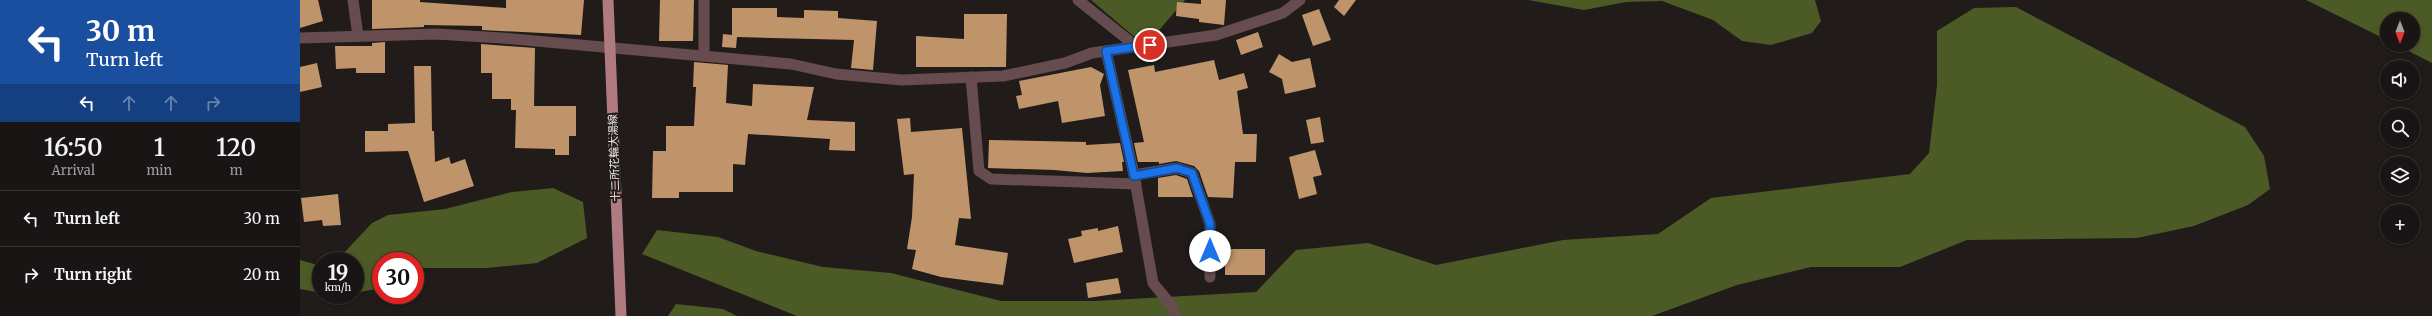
<!DOCTYPE html>
<html lang="en">
<head>
<meta charset="utf-8">
<style>
  body { margin:0; font-family:Merriweather,"Noto Sans JP",serif; background:#262222; color:#f1f3f6; height:100vh; display:flex; flex-direction:column; font-size:15px; white-space:nowrap }
  * { box-sizing:border-box; margin:0 }
  p { font-size:13px; color:#9f9fa0 }
  .icon { flex:none; width:22px; height:22px; fill:none; stroke:currentColor; stroke-width:2; stroke-linecap:round; stroke-linejoin:round }
  .map { position:relative; flex:1; overflow:hidden }
  .sheet { display:flex; flex-direction:column; background:#191514; width:300px }
  .sheet>* { flex:none }
  .hud { background:#1a4fa0; color:#fff; overflow:hidden }
  .needle { width:26px; rotate:180deg }
  .fabs { position:absolute; left:2080px; top:12px; display:grid; gap:8px }
  .fabs a { display:grid; place-items:center; width:40px; height:40px; border-radius:50%; background:#191514; box-shadow:0 2px 6px #0003,0 0 0 1px #373434; font-size:20px }
  .speed { position:absolute; left:12px; top:252px; display:flex; gap:8px; font-size:20px; font-weight:700; text-align:center }
  .speed>* { display:grid; place-content:center; width:52px; height:52px; border-radius:50%; background:#191514; box-shadow:0 2px 6px #0003,0 0 0 1px #373434; line-height:1 }
  .speed small { font-size:10px; font-weight:400 }
  .speed .limit { border:6px solid #d22; background:#fff; color:#111 }
  .pin { position:absolute; display:grid; place-items:center; width:34px; height:34px; color:#fff; margin:-17px; border:2px solid #fff; border-radius:50%; box-shadow:0 1px 4px #0007 }
  .me { position:absolute; width:44px; margin:-22px; rotate:0deg; stroke-linejoin:round; filter:drop-shadow(0 0 3px #0008) }
  .turn { display:flex; align-items:center; gap:14px; height:84px; padding:0 20px; font-size:18px }
  .turn .icon { width:52px; height:52px; stroke-width:2.5 }
  .turn b { display:block; font-size:28px; line-height:34px }
  .lanes { display:flex; align-items:center; height:38px; padding:0 20px; background:#0003; justify-content:center; gap:20px; direction:ltr }
  .lanes .off { opacity:.35 }
  .eta { display:flex; justify-content:space-evenly; align-items:center; height:68px; text-align:center }
  .eta b { font-size:24px; font-weight:600; line-height:28px }
  ul { padding:0; list-style:none }
  li { display:flex; align-items:center; gap:12px; height:56px; padding:0 20px; border-top:1px solid #373434 }
  li div { flex:1 }
  li b { display:block; font-size:15px }
  li em { font-style:normal }
  main { display:flex; flex:1; min-height:0 }
  .map>svg:first-child { display:block }
  .forest { fill:#4c5a25 }
  .building { fill:#c0946a }
  .lines { fill:none; stroke-linecap:round; stroke-linejoin:round }
  .minor { stroke:#664c4e; stroke-width:11 }
  .primary { stroke:#b07b80; stroke-width:11 }
  .route-casing { stroke:#114b97; stroke-width:10 }
  .route { stroke:#1a73e8; stroke-width:7 }
  .labels { text-anchor:middle; dominant-baseline:central; stroke-width:4; stroke-linejoin:round; paint-order:stroke }
  .street-label { font-size:11px; fill:#eae6e4; stroke:#211c1a }
</style>
</head>
<body>
<main>
<section class="sheet">
<div class="hud">
<div class="turn"><svg class="icon" aria-label="left" viewBox="0 0 24 24"><path d="M17 20v-9H6M10 6l-5 5 5 5"/></svg><div><b>30 m</b>Turn left</div></div>
<div class="lanes"><svg class="icon" aria-label="left" viewBox="0 0 24 24"><path d="M17 20v-9H6M10 6l-5 5 5 5"/></svg><svg class="icon off" aria-label="ahead" viewBox="0 0 24 24"><path d="M12 20V5M6 11l6-6 6 6"/></svg><svg class="icon off" aria-label="ahead" viewBox="0 0 24 24"><path d="M12 20V5M6 11l6-6 6 6"/></svg><svg class="icon off" aria-label="right" viewBox="0 0 24 24"><path d="M7 20v-9h11M14 6l5 5-5 5"/></svg></div>
</div>
<div class="eta">
<div><b>16:50</b><p>Arrival</p></div>
<div><b>1</b><p>min</p></div>
<div><b>120</b><p>m</p></div>
</div>
<ul>
<li><svg class="icon" aria-label="left" viewBox="0 0 24 24"><path d="M17 20v-9H6M10 6l-5 5 5 5"/></svg><div><b>Turn left</b></div><em>30 m</em></li>
<li><svg class="icon" aria-label="right" viewBox="0 0 24 24"><path d="M7 20v-9h11M14 6l5 5-5 5"/></svg><div><b>Turn right</b></div><em>20 m</em></li>
</ul>
</section>
<div class="map">
<svg width="2132" height="316" viewBox="0 0 2132 316">
  <rect width="100%" height="100%" fill="#211c1a"/>
  <g class="forest">
    <path d="M 791,0 L 885,0 L 855,35 L 837,39 Z"/>
    <path d="M 1228,0 L 1515,0 L 1521,21 L 1512,33 L 1471,45 L 1442,41 L 1413,20 L 1362,1 L 1326,2 L 1284,10 Z"/>
    <path d="M 2006,0 L 2132,0 L 2132,63 L 2097,45 L 2113,45 L 2113,19 L 2087,19 L 2087,40 Z"/>
    <path d="M 1716,7 L 1945,127 L 1964,156 L 1970,189 L 1948,205 L 1894,226 L 1837,238 L 1667,240 L 1600,267 L 1511,267 L 1437,285 L 1352,316 L 497,316 L 342,254 L 357,230 L 418,237 L 456,251 L 523,267 L 591,273 L 701,301 L 795,301 L 956,292 L 996,250 L 1068,243 L 1136,265 L 1263,240 L 1358,234 L 1411,198 L 1610,174 L 1629,153 L 1637,85 L 1637,31 L 1674,8 Z"/>
    <path d="M 253,188 L 283,202 L 287,238 L 237,263 L 187,268 L 122,268 L 115,278 L 115,261 L 81,261 L 81,288 L 55,293 L 55,261 L 32,261 L 41,256 L 72,223 L 88,215 L 145,209 L 212,192 Z"/>
    <path d="M 0,260 L 21,266 L 21,293 L 0,289 Z"/>
    <path d="M 376,304 L 423,309 L 437,316 L 368,316 Z"/>
  </g>
  <g class="building">
    <path d="M 0,0 L 18,0 L 23,21 L 0,28 Z"/>
    <path d="M 72,0 L 120,0 L 120,2 L 206,8 L 206,0 L 284,0 L 281,35 L 182,30 L 182,26 L 124,25 L 124,27 L 72,29 Z"/>
    <path d="M 360,0 L 394,0 L 393,41 L 359,41 Z"/>
    <path d="M 901,0 L 926,0 L 924,25 L 899,22 L 899,19 L 876,16 L 877,2 L 901,4 Z"/>
    <path d="M 1039,0 L 1056,0 L 1044,16 L 1034,7 Z"/>
    <path d="M 432,8 L 477,8 L 477,17 L 504,18 L 504,10 L 538,11 L 538,18 L 577,21 L 573,70 L 551,68 L 554,40 L 437,37 L 436,48 L 422,47 L 423,34 L 432,35 Z"/>
    <path d="M 1019,9 L 1031,40 L 1013,46 L 1002,15 Z"/>
    <path d="M 664,14 L 707,14 L 706,67 L 616,67 L 616,36 L 664,39 Z"/>
    <path d="M 958,32 L 963,47 L 941,55 L 936,40 Z"/>
    <path d="M 85,42 L 85,73 L 56,73 L 56,68 L 36,69 L 35,46 L 72,46 L 72,43 Z"/>
    <path d="M 181,44 L 235,48 L 234,106 L 276,106 L 276,136 L 269,136 L 269,155 L 255,155 L 255,149 L 215,148 L 216,110 L 211,110 L 211,99 L 192,99 L 192,73 L 181,73 Z"/>
    <path d="M 979,54 L 992,62 L 1010,58 L 1016,87 L 985,94 L 982,79 L 969,72 Z"/>
    <path d="M 914,60 L 919,80 L 944,73 L 948,88 L 937,91 L 943,134 L 957,134 L 956,162 L 935,162 L 933,198 L 908,197 L 899,171 L 894,166 L 876,161 L 859,164 L 859,162 L 838,162 L 834,143 L 844,142 L 828,70 L 854,65 L 855,72 Z"/>
    <path d="M 394,62 L 428,65 L 426,103 L 452,106 L 453,84 L 514,87 L 507,120 L 555,122 L 555,151 L 529,150 L 530,139 L 448,134 L 445,165 L 433,164 L 433,192 L 379,192 L 379,198 L 352,198 L 353,151 L 366,151 L 366,126 L 394,126 L 396,87 L 393,87 Z"/>
    <path d="M 17,63 L 22,87 L 0,92 L 0,67 Z"/>
    <path d="M 114,66 L 131,66 L 132,131 L 134,131 L 135,162 L 149,157 L 151,164 L 165,159 L 174,186 L 124,202 L 108,151 L 65,152 L 65,131 L 88,131 L 88,124 L 115,123 Z"/>
    <path d="M 791,67 L 804,74 L 800,85 L 805,116 L 762,123 L 758,101 L 719,109 L 716,96 L 722,95 L 719,81 Z"/>
    <path d="M 1020,117 L 1024,142 L 1011,144 L 1006,120 Z"/>
    <path d="M 610,118 L 611,132 L 662,128 L 671,219 L 659,218 L 655,245 L 708,253 L 703,285 L 641,277 L 612,269 L 616,250 L 607,249 L 612,217 L 614,174 L 604,175 L 597,119 Z"/>
    <path d="M 689,140 L 786,142 L 786,145 L 820,143 L 824,162 L 822,162 L 823,171 L 787,173 L 754,170 L 688,168 Z"/>
    <path d="M 1015,150 L 1022,175 L 1013,177 L 1017,194 L 999,199 L 989,157 Z"/>
    <path d="M 876,175 L 887,179 L 893,197 L 858,197 L 858,178 Z"/>
    <path d="M 38,194 L 41,225 L 23,226 L 22,220 L 4,222 L 1,198 Z"/>
    <path d="M 818,226 L 823,252 L 774,263 L 768,239 L 782,236 L 781,231 L 798,228 L 798,231 Z"/>
    <rect x="925" y="249" width="40" height="26"/>
    <path d="M 818,278 L 821,293 L 788,298 L 786,283 Z"/>
  </g>
  <g class="lines">
    <g class="minor">
      <path d="M 53,0 L 58,36"/>
      <path d="M 778,0 L 837,47"/>
      <path d="M 0,38 L 136,34 L 202,38 L 491,64 L 536,74 L 602,80 L 703,76 L 765,63 L 792,53 L 916,35 L 983,13 L 1000,0"/>
      <path d="M 806,51 L 834,175 L 853,283 L 872,306 L 876,316"/>
      <path d="M 404,55 L 404,0"/>
      <path d="M 671,77 L 679,171 L 691,179 L 836,184"/>
      <path d="M 834,175 L 877,168 L 892,173 L 910,224 L 910,277"/>
    </g>
    <path class="primary" d="M 308,0 L 321,316"/>
  </g>
  <g class="lines">
    <defs>
      <path id="route" d="M 850,45 L 806,51 L 834,176 L 877,168 L 892,173 L 910,224 L 910,251"/>
    </defs>
    <use href="#route" class="route-casing"/>
    <use href="#route" class="route"/>
  </g>
  <g class="labels">
    <g class="street-label">
      <text transform="translate(314 158) rotate(-92)">十二所花輪大湯線</text>
    </g>
  </g>
</svg>
<div class="fabs">
<a><svg class="needle" viewBox="-14 -14 28 28"><path d="M0-13l5 13h-10z" fill="#e53935"/><path d="M0 13l5-13h-10z" fill="#9f9fa0"/></svg></a>
<a><svg class="icon" aria-label="sound" viewBox="0 0 24 24"><path d="M4 9h4l5-4v14l-5-4H4zM17 9q2 3 0 6"/></svg></a>
<a><svg class="icon" aria-label="search" viewBox="0 0 24 24"><circle cx="10" cy="10" r="6"/><path d="M15 15l6 6"/></svg></a>
<a><svg class="icon" aria-label="layers" viewBox="0 0 24 24"><path d="M12 4l9 5-9 5-9-5zM3 14l9 5 9-5"/></svg></a>
<a>+</a>
</div>
<div class="speed"><div>19<small>km/h</small></div><div class="limit">30</div></div>
<div class="pin" style="left:850px;top:45px;background:#d93025"><svg class="icon" aria-label="arrive" viewBox="0 0 24 24"><path d="M6 21V4h12l-3 4 3 4H6"/></svg></div>
<svg class="me" style="left:910px;top:251px" viewBox="-20 -20 40 40"><circle r="19" fill="#fff"/><path d="M0-13L10 11 0 6-10 11z" fill="#1a73e8"/></svg>
</div>
</main>
</body>
</html>
